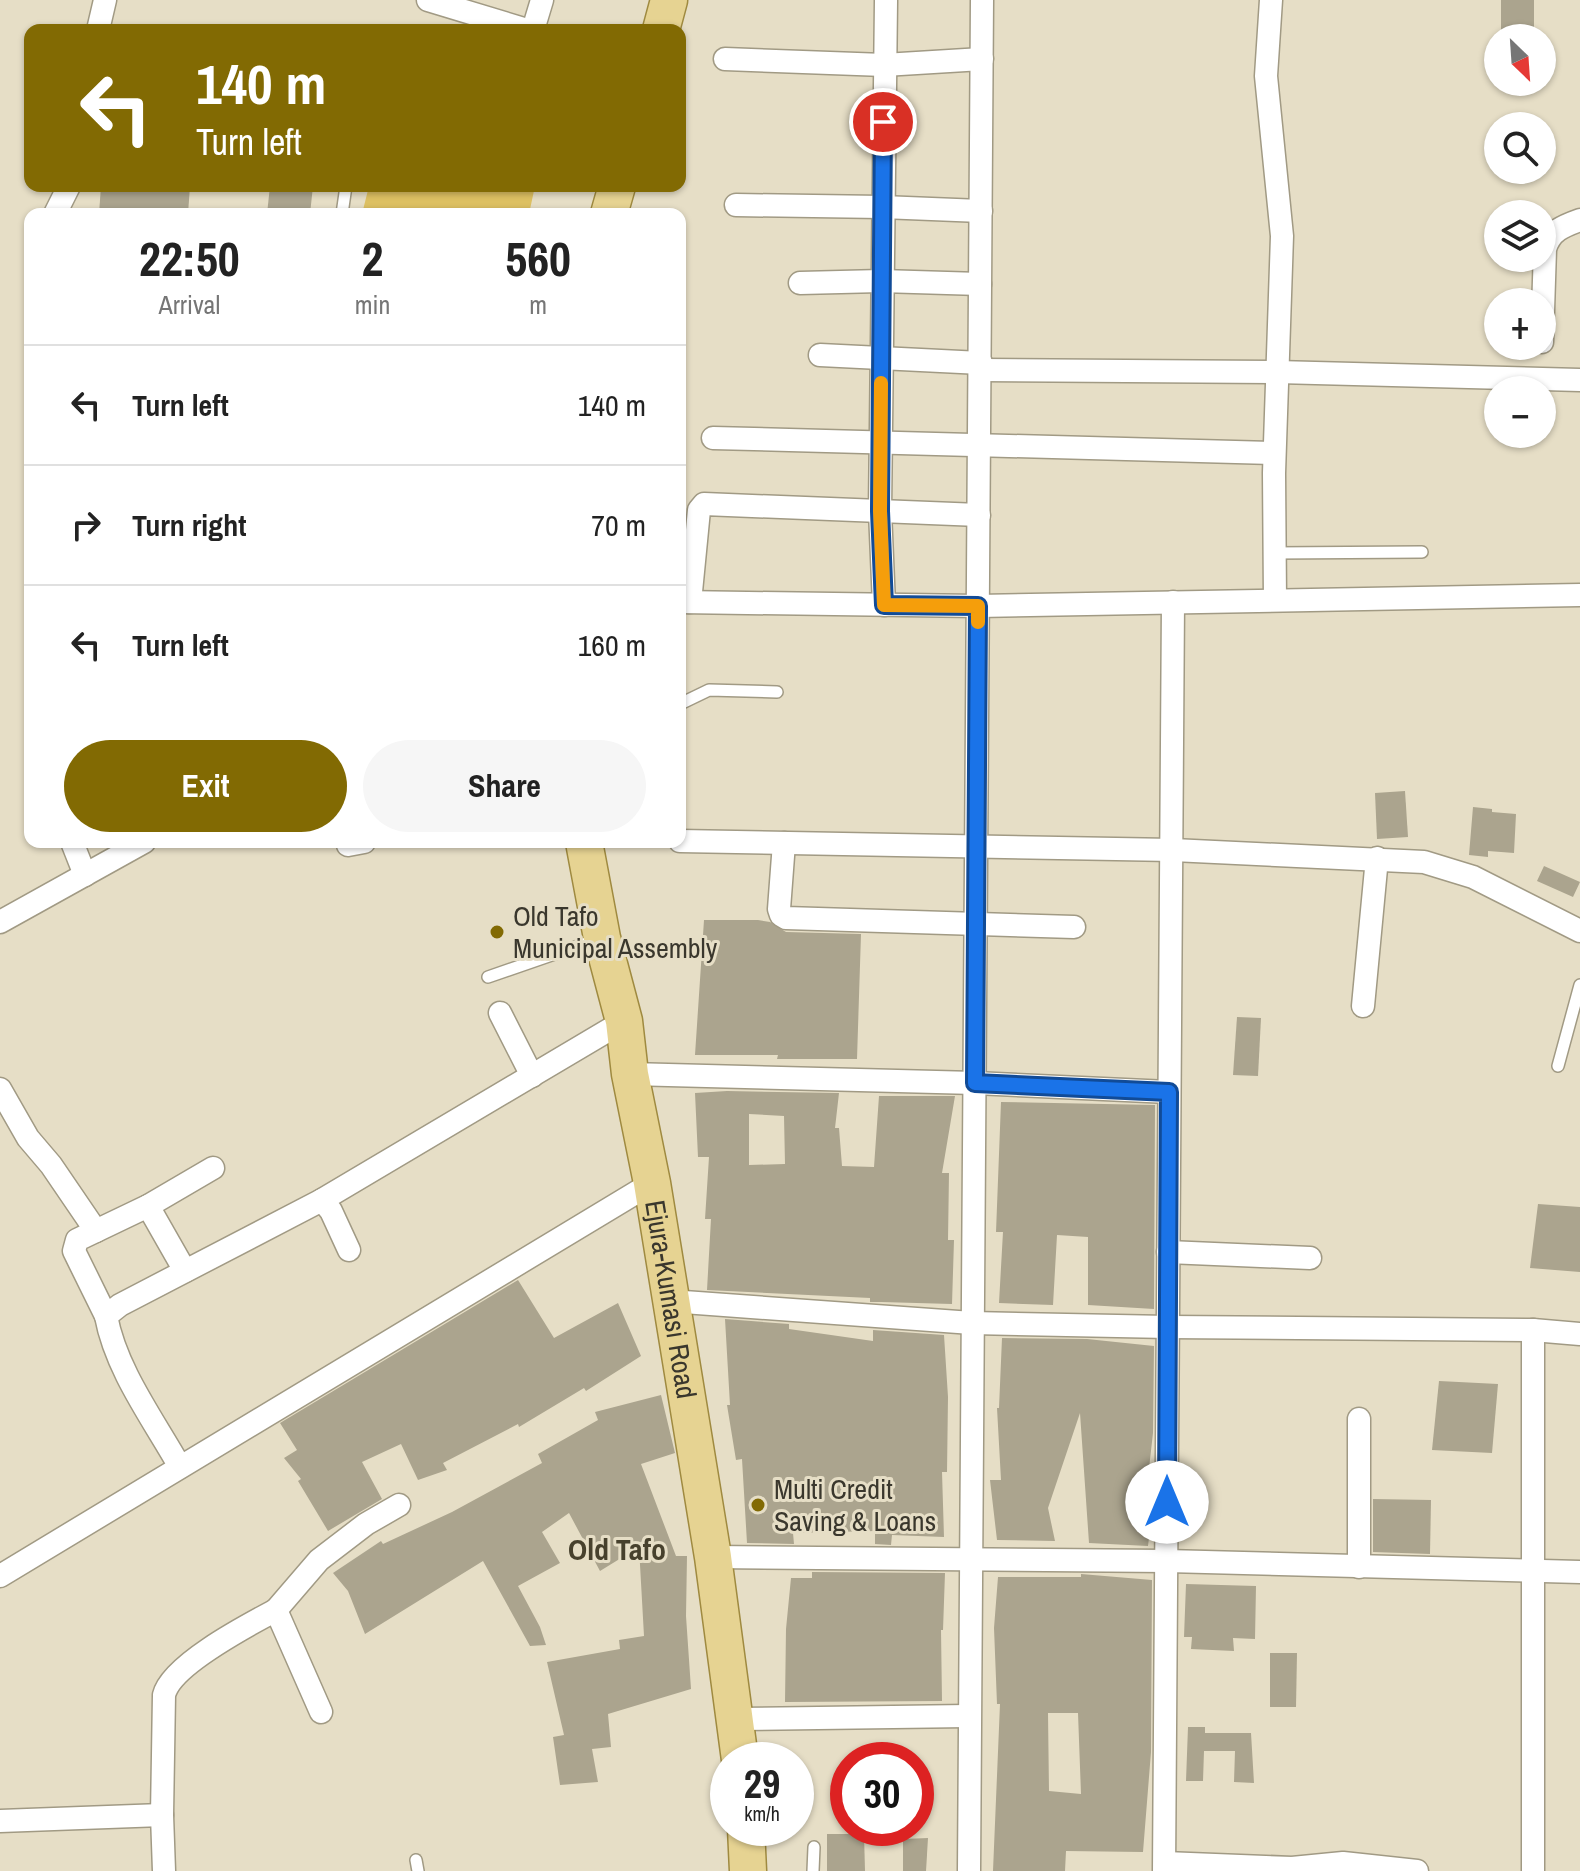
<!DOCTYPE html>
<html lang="en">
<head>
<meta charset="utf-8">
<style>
  body { margin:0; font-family:"Archivo Narrow",sans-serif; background:#f6f6f6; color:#222; height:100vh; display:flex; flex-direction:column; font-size:30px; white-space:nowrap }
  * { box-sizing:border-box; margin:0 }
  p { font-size:26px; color:#767676 }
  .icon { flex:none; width:44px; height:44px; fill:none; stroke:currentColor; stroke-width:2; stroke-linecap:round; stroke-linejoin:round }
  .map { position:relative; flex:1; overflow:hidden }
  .side { position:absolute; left:24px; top:208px; width:662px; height:640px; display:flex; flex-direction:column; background:#fff; border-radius:16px; box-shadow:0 2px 6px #0004 }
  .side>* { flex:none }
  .hud { position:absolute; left:24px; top:24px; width:662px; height:168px; border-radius:16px; box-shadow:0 2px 6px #0004; background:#826a03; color:#fff; overflow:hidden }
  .needle { width:52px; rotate:155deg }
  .tools { position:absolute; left:1484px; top:24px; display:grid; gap:16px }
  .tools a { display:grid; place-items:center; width:72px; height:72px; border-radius:50%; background:#fff; box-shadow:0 2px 6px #0004; font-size:40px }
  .speed { position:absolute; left:710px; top:1742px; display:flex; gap:16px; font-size:40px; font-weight:700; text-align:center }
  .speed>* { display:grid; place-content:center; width:104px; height:104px; border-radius:50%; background:#fff; box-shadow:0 2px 6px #0004; line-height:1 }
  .speed small { font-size:20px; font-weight:400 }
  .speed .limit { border:12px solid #d22; background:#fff; color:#111 }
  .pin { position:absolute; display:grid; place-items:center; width:68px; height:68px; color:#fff; margin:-34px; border:4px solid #fff; border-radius:50%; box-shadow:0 2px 8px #0007 }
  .me { position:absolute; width:88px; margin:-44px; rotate:0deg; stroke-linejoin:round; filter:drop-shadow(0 0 6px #0008) }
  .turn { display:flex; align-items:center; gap:28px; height:168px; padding:0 40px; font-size:36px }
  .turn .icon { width:104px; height:104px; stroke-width:2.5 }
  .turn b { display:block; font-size:56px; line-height:68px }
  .eta { display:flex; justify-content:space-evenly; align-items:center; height:136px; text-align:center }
  .eta b { font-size:48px; font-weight:700; line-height:56px }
  .button { display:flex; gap:16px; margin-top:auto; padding:16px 40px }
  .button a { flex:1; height:92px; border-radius:48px; background:#826a03; color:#fff; font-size:32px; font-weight:700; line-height:92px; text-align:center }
  .button a+a { background:#f6f6f6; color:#222 }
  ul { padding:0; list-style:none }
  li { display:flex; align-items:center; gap:24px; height:120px; padding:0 40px; border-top:2px solid #e0e0e0 }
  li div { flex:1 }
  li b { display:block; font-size:30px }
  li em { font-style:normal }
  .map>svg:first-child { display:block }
  .green { fill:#ddc062 }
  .building { fill:#aba48e; fill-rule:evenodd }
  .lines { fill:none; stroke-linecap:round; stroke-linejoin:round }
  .lane-casing { stroke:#a19a84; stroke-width:14 }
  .street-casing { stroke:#a19a84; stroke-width:25 }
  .primary-casing { stroke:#9f8a40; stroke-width:39 }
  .lane { stroke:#fff; stroke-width:11 }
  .street { stroke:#fff; stroke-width:22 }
  .primary { stroke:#e6d392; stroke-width:36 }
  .route-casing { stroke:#114b97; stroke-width:20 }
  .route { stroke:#1a73e8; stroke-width:14 }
  .slow { stroke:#f59e0b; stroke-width:14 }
  .poi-dot { fill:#826a03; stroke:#e6dec6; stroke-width:3 }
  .labels { text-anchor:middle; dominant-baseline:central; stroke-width:6; stroke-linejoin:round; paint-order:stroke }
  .poi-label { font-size:28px; fill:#3a372d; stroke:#e6dec6; text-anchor:start }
  .street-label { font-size:28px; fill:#3a372d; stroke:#e6dec6 }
  .neighbourhood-label { font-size:30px; font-weight:bold; fill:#47412d; stroke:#e6dec6 }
</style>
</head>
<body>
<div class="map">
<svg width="1580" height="1871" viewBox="0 0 1580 1871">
  <rect width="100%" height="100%" fill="#e6dec6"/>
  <path class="green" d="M 369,186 L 535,186 L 529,214 L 362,214 Z"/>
  <g class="building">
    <rect x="1501" y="0" width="33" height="35"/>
    <path d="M 101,186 L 190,186 L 188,214 L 99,214 Z"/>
    <path d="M 270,186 L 313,186 L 310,214 L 267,214 Z"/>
    <path d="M 1405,791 L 1408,837 L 1377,839 L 1375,793 Z"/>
    <path d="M 1473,807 L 1492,809 L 1492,812 L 1516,814 L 1514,853 L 1488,851 L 1488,857 L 1469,855 Z"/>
    <path d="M 1544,866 L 1580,882 L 1573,897 L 1537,881 Z"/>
    <path d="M 704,920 L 758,920 L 770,922 L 786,932 L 861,934 L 857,1059 L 777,1059 L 778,1055 L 695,1055 Z"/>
    <path d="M 1237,1017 L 1261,1018 L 1258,1076 L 1233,1075 Z"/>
    <path d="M 727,1091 L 839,1093 L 835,1128 L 839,1128 L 842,1166 L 874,1167 L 879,1096 L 955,1096 L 942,1173 L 949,1173 L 948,1240 L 954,1240 L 952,1304 L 881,1302 L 870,1302 L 870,1298 L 707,1290 L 711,1219 L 705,1219 L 709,1157 L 698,1157 L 695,1093 ZM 749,1114 L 784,1116 L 785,1164 L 749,1165 Z"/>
    <path d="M 1001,1102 L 1155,1105 L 1154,1309 L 1088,1305 L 1088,1237 L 1057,1235 L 1053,1305 L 999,1303 L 1003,1232 L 996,1232 Z"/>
    <path d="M 1538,1204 L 1580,1207 L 1580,1272 L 1530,1268 Z"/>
    <path d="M 518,1280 L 554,1338 L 618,1303 L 641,1356 L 586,1391 L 584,1388 L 519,1427 L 518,1424 L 443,1463 L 447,1470 L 418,1480 L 401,1444 L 362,1462 L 382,1499 L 328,1531 L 298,1481 L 301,1479 L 284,1458 L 297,1450 L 280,1423 Z"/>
    <path d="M 725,1319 L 789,1324 L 789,1329 L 873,1341 L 873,1330 L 944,1335 L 948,1397 L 947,1472 L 942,1472 L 944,1537 L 892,1535 L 891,1545 L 875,1544 L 875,1531 L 793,1533 L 794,1544 L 747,1543 L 742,1459 L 736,1460 L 727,1405 L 730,1405 Z"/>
    <path d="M 1002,1338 L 1087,1339 L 1154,1346 L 1153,1433 L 1147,1486 L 1153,1486 L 1153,1507 L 1148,1546 L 1089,1543 L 1080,1413 L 1048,1508 L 1055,1541 L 997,1540 L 990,1480 L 1001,1480 L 997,1408 L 999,1408 Z"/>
    <path d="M 1439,1381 L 1498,1384 L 1492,1453 L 1432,1450 Z"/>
    <path d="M 661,1395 L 675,1453 L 641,1464 L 676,1556 L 687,1556 L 686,1616 L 691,1689 L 608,1714 L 611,1747 L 592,1749 L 598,1782 L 560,1785 L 553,1737 L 564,1735 L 547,1662 L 620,1649 L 619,1640 L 644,1636 L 639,1547 L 600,1571 L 569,1513 L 542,1532 L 560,1563 L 518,1586 L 540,1627 L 546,1645 L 530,1646 L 483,1561 L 365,1634 L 348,1591 L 333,1573 L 381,1541 L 383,1544 L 452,1512 L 542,1463 L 538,1454 L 598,1420 L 595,1412 Z"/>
    <path d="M 1373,1499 L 1431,1500 L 1430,1554 L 1373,1552 Z"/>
    <path d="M 812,1572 L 945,1573 L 943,1630 L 941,1630 L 942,1701 L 785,1702 L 786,1629 L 791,1578 L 812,1578 Z"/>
    <path d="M 1081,1574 L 1152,1580 L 1151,1752 L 1143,1852 L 1066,1851 L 1065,1871 L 993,1871 L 1000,1704 L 997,1704 L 994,1628 L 998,1577 L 1081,1577 ZM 1048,1713 L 1078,1713 L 1081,1794 L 1049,1791 Z"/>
    <path d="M 1186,1584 L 1256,1586 L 1255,1639 L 1233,1638 L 1234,1651 L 1191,1649 L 1192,1637 L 1184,1637 Z"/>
    <path d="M 1270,1653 L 1297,1653 L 1296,1707 L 1270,1707 Z"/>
    <path d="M 1188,1727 L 1205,1727 L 1205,1733 L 1251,1733 L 1254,1783 L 1234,1782 L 1235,1751 L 1204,1751 L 1203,1781 L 1186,1781 Z"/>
    <path d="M 827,1834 L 864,1834 L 865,1871 L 827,1871 Z"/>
    <path d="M 928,1838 L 926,1871 L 903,1871 L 903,1839 Z"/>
  </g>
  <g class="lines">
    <defs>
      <g id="lane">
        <path d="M 342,214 L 346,186"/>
        <path d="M 1274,553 L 1422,552"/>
        <path d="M 680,704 L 709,690 L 777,692"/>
        <path d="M 488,977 L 598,939"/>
        <path d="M 1558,1066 L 1580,985"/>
        <path d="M 416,1860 L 418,1871"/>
        <path d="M 813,1871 L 814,1847"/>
      </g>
      <g id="street">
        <path d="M 428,0 L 527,30"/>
        <path d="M 1271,0 L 1266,76 L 1282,236 L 1274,473 L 1275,600"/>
        <path d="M 98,30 L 105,0"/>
        <path d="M 533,30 L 542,0"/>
        <path d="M 725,59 L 884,65 L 982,59"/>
        <path d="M 736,205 L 882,207 L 981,211"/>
        <path d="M 55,214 L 69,186"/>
        <path d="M 800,283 L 881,281 L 980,284"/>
        <path d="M 1542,342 L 1545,249 C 1550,231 1563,226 1580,220"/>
        <path d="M 820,355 L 981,363"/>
        <path d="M 981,370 L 1277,372 L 1580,380"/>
        <path d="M 713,438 L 1274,453"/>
        <path d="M 680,602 L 978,606 L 1580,595"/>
        <path d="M 690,602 L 699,510 L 704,504 L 979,515"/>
        <path d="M 884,605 L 880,511 L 886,1"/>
        <path d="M 680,841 L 1173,850 L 1424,862 L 1473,877 L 1580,931"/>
        <path d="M 72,842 L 85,875"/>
        <path d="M 784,843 L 779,909 L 781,915 L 786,918 L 1074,927"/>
        <path d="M 348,845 L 364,842"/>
        <path d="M 0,922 L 144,842"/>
        <path d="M 1363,1006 L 1377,858"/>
        <path d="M 500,1013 L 532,1076"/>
        <path d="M 630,1074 L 975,1083 L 1169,1092"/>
        <path d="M 0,1089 L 28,1138 L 51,1165 L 96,1231"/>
        <path d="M 322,1200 L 624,1021"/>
        <path d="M 148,1206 L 185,1271"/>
        <path d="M 1168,1252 L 1310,1258"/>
        <path d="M 670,1301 L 972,1323 L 1168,1327 L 1533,1330 L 1580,1334"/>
        <path d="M 106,1316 L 74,1251 L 77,1240 L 148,1206 L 213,1168"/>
        <path d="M 1533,1330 L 1533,1871"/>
        <path d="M 1359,1419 L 1359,1567"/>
        <path d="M 180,1467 C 153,1419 116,1370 106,1316 L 120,1305 L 322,1200 L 331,1211 L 349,1250"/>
        <path d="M 713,1557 L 1167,1561 L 1580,1572"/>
        <path d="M 0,1576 L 652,1183"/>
        <path d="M 276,1610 L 319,1560 L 366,1524 L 399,1505"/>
        <path d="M 735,1719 L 968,1716"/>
        <path d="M 0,1821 L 162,1815"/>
        <path d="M 1165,1863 L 1292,1868 L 1343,1863 L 1417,1871"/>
        <path d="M 164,1871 L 162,1815 L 164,1695 C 171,1665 248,1625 276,1610 L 321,1712"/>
        <path d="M 969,1871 L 982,0"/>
        <path d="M 1164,1871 L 1173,602"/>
      </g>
      <g id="primary">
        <path d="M 661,30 L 669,0"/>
        <path d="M 609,214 L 617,186"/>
        <path id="s1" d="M 584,842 L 602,938 L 624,1021 L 630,1074 L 652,1183 L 713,1557 L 740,1760"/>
        <path d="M 746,1828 L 748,1871"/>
      </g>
    </defs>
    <use href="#lane" class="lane-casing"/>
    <use href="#street" class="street-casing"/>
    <use href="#primary" class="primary-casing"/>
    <use href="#lane" class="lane"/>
    <use href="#street" class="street"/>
    <use href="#primary" class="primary"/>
  </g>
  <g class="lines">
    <defs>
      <path id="route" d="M 883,122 L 880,511 L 884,605 L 978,606 L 975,1083 L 1169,1092 L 1167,1502"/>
    </defs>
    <use href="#route" class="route-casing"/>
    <use href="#route" class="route"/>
    <path class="slow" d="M 881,383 L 880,511 L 884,605 L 978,606 L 978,622"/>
  </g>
  <g class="poi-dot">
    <circle cx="497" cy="932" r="8"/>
    <circle cx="758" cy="1505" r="8"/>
  </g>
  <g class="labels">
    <g class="poi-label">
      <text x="513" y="916">Old Tafo<tspan x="513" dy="32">Municipal Assembly</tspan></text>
      <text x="774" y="1489">Multi Credit<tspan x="774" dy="32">Saving &amp; Loans</tspan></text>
    </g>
    <g class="street-label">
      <text stroke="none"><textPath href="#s1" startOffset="466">Ejura-Kumasi Road</textPath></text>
    </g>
    <g class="neighbourhood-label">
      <text x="617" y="1549">Old Tafo</text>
    </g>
  </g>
</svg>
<div class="tools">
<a><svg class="needle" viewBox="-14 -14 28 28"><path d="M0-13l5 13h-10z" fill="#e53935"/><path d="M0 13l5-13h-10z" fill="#767676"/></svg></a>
<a><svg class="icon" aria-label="search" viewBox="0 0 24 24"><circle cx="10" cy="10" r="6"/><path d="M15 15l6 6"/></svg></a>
<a><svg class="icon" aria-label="layers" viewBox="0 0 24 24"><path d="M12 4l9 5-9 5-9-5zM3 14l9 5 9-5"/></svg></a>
<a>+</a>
<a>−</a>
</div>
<div class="speed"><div>29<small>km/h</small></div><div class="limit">30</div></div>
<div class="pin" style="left:883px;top:122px;background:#d93025"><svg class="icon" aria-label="arrive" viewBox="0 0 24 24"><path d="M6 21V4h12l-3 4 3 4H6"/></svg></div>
<svg class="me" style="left:1167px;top:1502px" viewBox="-20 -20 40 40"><circle r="19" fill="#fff"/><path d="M0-13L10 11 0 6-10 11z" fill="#1a73e8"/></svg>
<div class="hud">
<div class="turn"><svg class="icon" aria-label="left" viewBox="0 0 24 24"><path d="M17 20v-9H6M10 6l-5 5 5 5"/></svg><div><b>140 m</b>Turn left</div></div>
</div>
<section class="side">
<div class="eta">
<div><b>22:50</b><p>Arrival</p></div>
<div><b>2</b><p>min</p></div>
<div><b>560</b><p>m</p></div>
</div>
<ul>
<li><svg class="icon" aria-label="left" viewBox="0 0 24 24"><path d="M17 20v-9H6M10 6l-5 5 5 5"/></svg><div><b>Turn left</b></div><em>140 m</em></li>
<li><svg class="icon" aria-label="right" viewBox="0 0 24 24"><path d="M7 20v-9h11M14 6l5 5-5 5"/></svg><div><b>Turn right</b></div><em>70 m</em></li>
<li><svg class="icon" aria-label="left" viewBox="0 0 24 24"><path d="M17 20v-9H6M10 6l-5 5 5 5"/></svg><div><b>Turn left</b></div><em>160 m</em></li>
</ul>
<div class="button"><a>Exit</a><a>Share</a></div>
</section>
</div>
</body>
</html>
